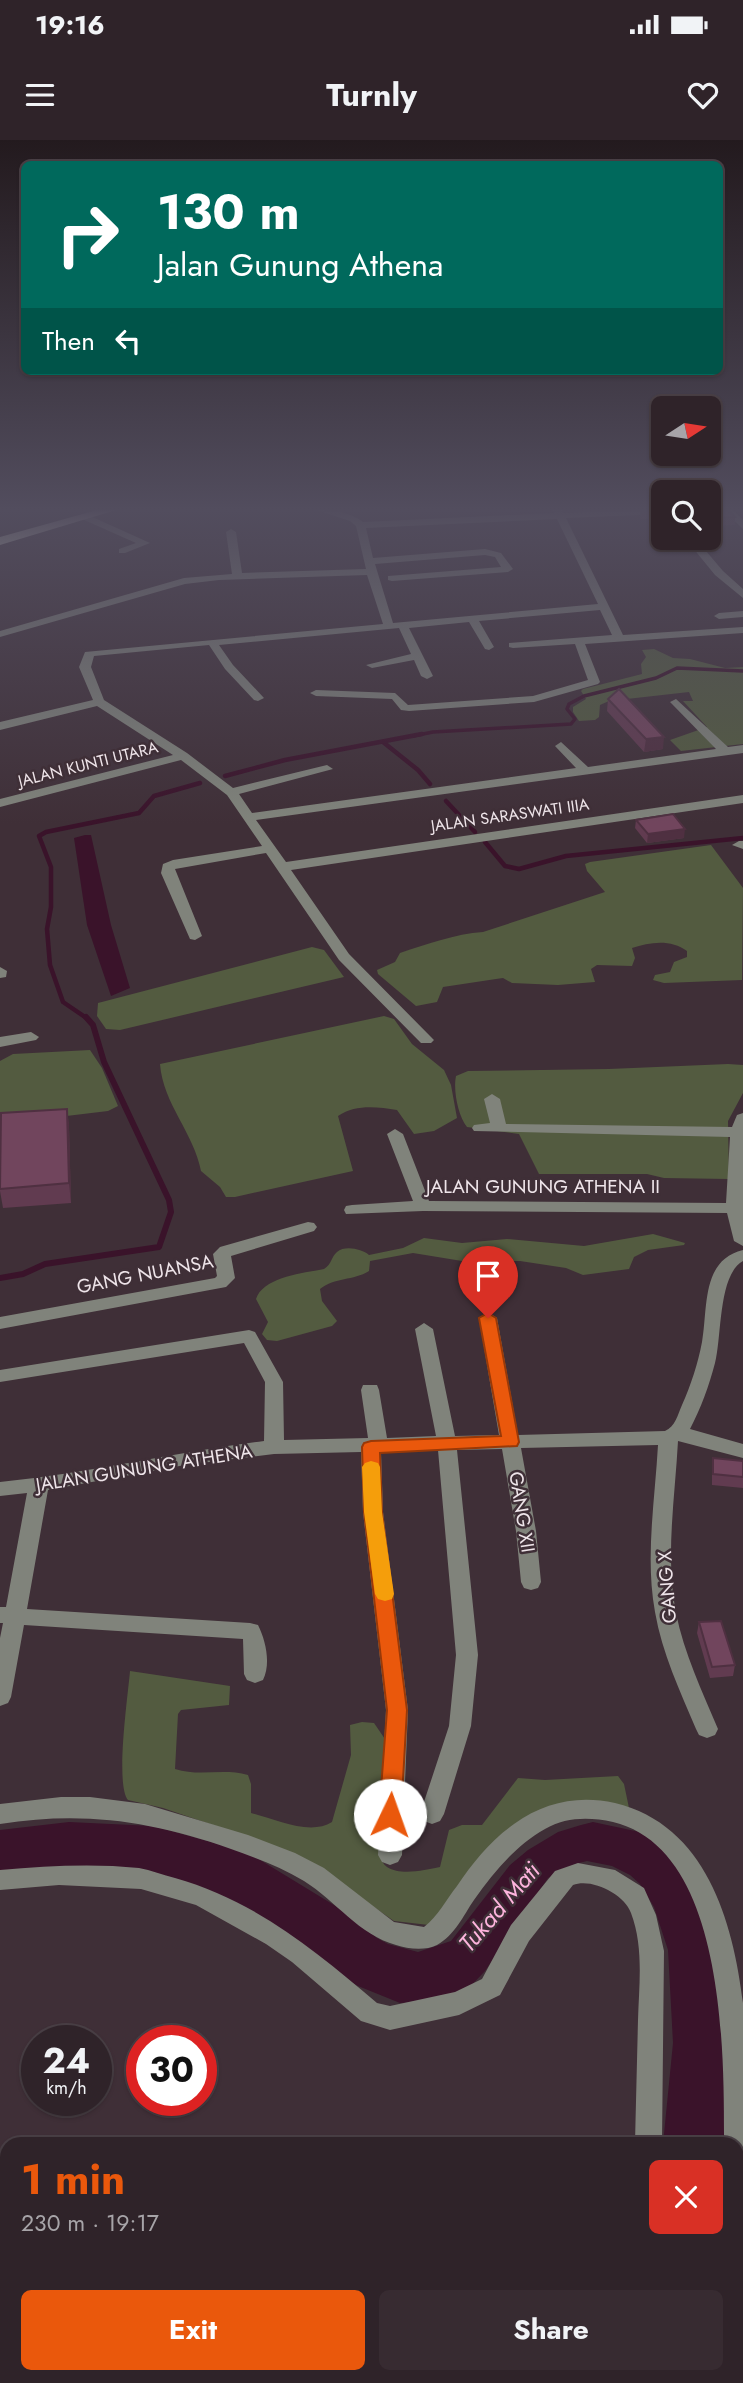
<!DOCTYPE html>
<html lang="en">
<head>
<meta charset="utf-8">
<style>
  body { margin:0; font-family:Jost,sans-serif; background:#372b31; color:#f1f3f6; height:100vh; display:flex; flex-direction:column; font-size:26px; white-space:nowrap }
  * { box-sizing:border-box; margin:0 }
  p { font-size:23px; color:#a7a4a8 }
  .icon { flex:none; width:38px; height:38px; fill:none; stroke:currentColor; stroke-width:2; stroke-linecap:round; stroke-linejoin:round }
  .map { position:relative; flex:1; overflow:hidden }
  .side { position:absolute; left:0px; top:1997px; width:744px; height:247px; display:flex; flex-direction:column; background:#2f2329; border-radius:21px 21px 0 0; box-shadow:0 2px 5px #0004,0 0 0 2px #4a4046 }
  .side>* { flex:none }
  .banner { position:absolute; left:21px; top:21px; width:702px; height:214px; border-radius:10px; box-shadow:0 2px 5px #0004,0 0 0 2px #4a4046; background:#00695c; color:#fff; overflow:hidden }
  .needle { width:46px; rotate:78deg }
  .controls { position:absolute; left:651px; top:256px; display:grid; gap:14px }
  .controls a { display:grid; place-items:center; width:70px; height:70px; border-radius:10px; background:#2f2329; box-shadow:0 2px 5px #0004,0 0 0 2px #4a4046; font-size:35px }
  .speed { position:absolute; left:21px; top:1885px; display:flex; gap:14px; font-size:35px; font-weight:700; text-align:center }
  .speed>* { display:grid; place-content:center; width:91px; height:91px; border-radius:50%; background:#2f2329; box-shadow:0 2px 5px #0004,0 0 0 2px #4a4046; line-height:1 }
  .speed small { font-size:18px; font-weight:400 }
  .speed .limit { border:10px solid #d22; background:#fff; color:#111 }
  .pin { position:absolute; display:grid; place-items:center; width:60px; height:60px; color:#fff; margin:-72px -30px; border-radius:50% 50% 50% 0; rotate:-45deg; box-shadow:0 0 7px #0007 }
  .pin .icon { rotate:45deg }
  .me { position:absolute; width:77px; margin:-38px; rotate:3deg; stroke-linejoin:round; filter:drop-shadow(0 0 5px #0008) }
  .turn { display:flex; align-items:center; gap:24px; height:147px; padding:0 21px; font-size:32px }
  .turn .icon { width:91px; height:91px; stroke-width:2.5 }
  .turn b { display:block; font-size:49px; line-height:60px }
  .then { display:flex; align-items:center; height:66px; padding:0 21px; background:#0003; gap:14px; font-size:26px }
  .round { display:grid; place-items:center; flex:none; width:74px; height:74px; border-radius:10px; background:#372b31 }
  .headline { display:flex; align-items:center; justify-content:space-between; height:119px; padding:0 21px }
  h1 { font-size:42px; font-weight:700; line-height:52px; color:#ea580c }
  .action { display:flex; gap:14px; margin-top:auto; padding:14px 21px }
  .action a { flex:1; height:80px; border-radius:10px; background:#ea580c; color:#fff; font-size:28px; font-weight:700; line-height:80px; text-align:center }
  .action a+a { background:#372b31; color:#f1f3f6 }
  .status { display:flex; justify-content:space-between; align-items:center; height:49px; padding:0 35px; background:#2f2329; direction:ltr }
  .status svg { height:19px; fill:currentColor }
  header { display:flex; justify-content:space-between; align-items:center; height:91px; padding:0 21px; background:#2f2329; font-size:32px; font-weight:700 }
  .map>svg:first-child { display:block }
  .green { fill:#535b40 }
  .water { fill:#3a132a }
  .lines { fill:none; stroke-linecap:round; stroke-linejoin:round }
  .stream-far2 { stroke:#3a132a; stroke-width:3.5 }
  .stream-far1 { stroke:#3a132a; stroke-width:4.5 }
  .stream { stroke:#3a132a; stroke-width:6 }
  .minor { fill:#80837b; fill-rule:evenodd }
  .highway { fill:#eaf0dc; fill-rule:evenodd }
  .wall { fill:#613b50 }
  .shaded-wall { fill:#4f3041 }
  .building { fill:#71455d; stroke:#4f3041; stroke-width:2 }
  .route { fill:#ea580c; stroke:#983908; stroke-width:2 }
  .slow { fill:#f59e0b }
  .labels { text-anchor:middle; dominant-baseline:central; stroke-width:5; stroke-linejoin:round; paint-order:stroke }
  .far-street-label { font-size:16px; fill:#eee4e9; stroke:#3f2f37 }
  .street-label { font-size:19px; fill:#eee4e9; stroke:#3f2f37 }
  .near-water-label { font-size:24px; font-style:italic; fill:#feb4dd; stroke:#3f2f37 }
</style>
</head>
<body>
<div class="status"><b>19:16</b><svg viewBox="0 0 49 12"><path d="M0 12V9h3v3zM5 12V6h3v6zM10 12V3h3v9zM15 12V0h3v12zM26 1h20v11H26zM47 4h2v5h-2z"/></svg></div>
<header><svg class="icon" aria-label="menu" viewBox="0 0 24 24"><path d="M4 6h16M4 12h16M4 18h16"/></svg>Turnly<svg class="icon" aria-label="heart" viewBox="0 0 24 24"><path d="M12 20l-8-8c-3-5 5-10 8-4 3-6 11-1 8 4z"/></svg></header>
<div class="map">
<svg width="743" height="2243" viewBox="0 0 743 2243">
  <rect width="100%" height="100%" fill="#3f2f37"/>
  <g class="green">
    <path d="M 654,509 L 673,518 L 690,519 L 725,528 L 743,527 L 743,604 L 681,611 L 670,600 L 707,587 L 683,561 L 693,561 L 689,552 L 609,561 L 600,565 L 599,577 L 595,580 L 579,581 L 573,572 L 573,567 L 586,559 L 581,551 L 583,549 L 642,534 L 641,524 L 646,517 L 642,510 Z"/>
    <path d="M 711,705 L 743,748 L 742,840 L 664,843 L 653,840 L 655,835 L 670,832 L 674,822 L 687,817 L 687,811 C 671,799 650,802 632,808 L 635,818 L 632,826 L 597,825 L 591,829 L 595,842 L 558,845 L 512,843 L 503,838 L 496,839 L 443,847 L 437,862 L 416,866 L 378,834 L 377,830 L 395,822 L 400,813 C 427,804 455,794 483,792 L 605,752 L 587,731 L 585,724 L 590,722 Z"/>
    <path d="M 312,807 L 324,810 L 344,837 L 120,890 L 106,889 L 97,876 L 98,863 Z"/>
    <path d="M 384,876 L 394,879 L 412,904 L 444,930 L 451,945 L 457,978 L 434,991 L 414,994 L 397,970 C 377,967 356,964 338,976 L 353,1031 L 235,1057 L 226,1057 L 220,1047 L 201,1031 C 194,993 163,964 160,924 Z"/>
    <path d="M 90,910 L 102,928 L 118,966 L 108,971 L 0,984 L 0,921 L 13,914 Z"/>
    <path d="M 728,924 L 743,925 L 743,953 L 728,981 L 729,1039 L 664,1038 L 647,1034 L 539,1034 L 519,994 L 467,987 C 458,976 453,950 456,936 L 468,931 L 609,929 Z"/>
    <path d="M 653,1094 L 685,1103 L 684,1105 L 648,1110 L 634,1117 L 629,1129 L 583,1135 L 566,1128 L 520,1121 L 462,1121 L 413,1113 L 370,1121 L 369,1131 C 353,1141 335,1137 320,1149 L 322,1161 L 337,1181 L 332,1186 L 277,1201 L 267,1200 L 262,1194 L 268,1182 L 256,1159 C 263,1137 304,1133 324,1129 C 332,1124 331,1117 337,1112 C 345,1105 362,1109 369,1115 L 403,1108 L 424,1098 L 462,1103 L 507,1099 L 584,1106 Z"/>
    <path d="M 130,1531 L 230,1546 L 229,1565 L 181,1570 L 178,1574 L 175,1629 C 199,1637 223,1628 248,1635 L 251,1644 L 251,1673 C 275,1679 310,1696 332,1682 L 351,1615 L 350,1585 L 362,1582 L 374,1583 L 387,1602 C 384,1626 367,1715 387,1727 C 401,1736 425,1730 440,1727 L 449,1690 L 462,1685 L 482,1685 L 518,1638 L 545,1640 L 618,1636 L 624,1644 L 629,1668 L 556,1667 L 429,1785 L 394,1781 L 336,1741 L 245,1696 L 163,1668 L 128,1660 C 115,1645 128,1555 130,1531 Z"/>
  </g>
  <g class="water">
    <path d="M 85,695 L 91,695 L 111,785 L 130,848 L 111,856 L 87,785 L 74,698 Z"/>
    <path d="M 69,1682 L 153,1686 L 247,1712 L 347,1773 L 377,1798 L 388,1804 L 418,1812 L 451,1801 L 510,1725 L 528,1710 L 558,1692 L 581,1685 L 593,1682 L 654,1695 L 709,1743 L 731,2004 L 663,2004 L 673,1903 L 668,1810 L 654,1767 L 640,1744 L 630,1735 L 612,1726 L 587,1721 L 575,1724 L 548,1738 L 485,1831 L 465,1852 L 431,1861 L 400,1863 L 358,1846 L 147,1734 L 0,1737 L 0,1690 Z"/>
    <path d="M 737,2142 L 743,2161 L 743,2243 L 703,2243 L 699,2237 L 737,2236 Z"/>
  </g>
  <g class="lines">
    <path class="stream-far2" d="M 413,596 L 433,592 L 571,584 L 575,579 L 567,569 L 569,564 L 584,556 L 656,538 L 677,528 L 743,531"/>
    <g class="stream-far1">
      <path d="M 383,602 L 418,630 L 430,644"/>
      <path d="M 225,636 L 285,620 L 422,594"/>
      <path d="M 446,661 L 475,692"/>
      <path d="M 485,702 L 505,726 L 519,729 L 566,716 L 743,698"/>
      <path d="M 88,879 L 63,862 L 50,825 L 47,789 L 51,767 L 51,727 L 39,696 L 46,692 L 139,673 L 154,656 L 200,643"/>
    </g>
    <path class="stream" d="M 0,1138 L 23,1134 L 45,1124 L 159,1107 L 171,1072 L 169,1060 L 104,922 L 93,885 L 86,877"/>
    <g class="minor">
      <path d="M 316,370 C 333,370 350,372 363,382 L 554,373 L 552,370 L 562,370 L 563,373 L 663,370 L 663,374 L 566,378 L 623,495 L 743,487 L 743,493 L 585,504 L 600,542 L 598,544 L 534,562 L 409,571 L 401,570 L 392,559 L 316,556 L 310,553 L 316,550 L 395,553 L 408,565 L 533,556 L 588,540 L 575,504 L 513,508 L 509,507 L 509,503 L 612,495 L 600,470 L 479,481 L 494,507 L 489,510 L 485,509 L 469,482 L 409,488 L 433,536 L 427,539 L 421,536 L 414,520 L 372,528 L 366,525 L 411,514 L 399,488 L 219,505 L 233,525 L 264,558 L 258,561 L 254,560 L 225,529 L 209,505 L 94,516 L 91,527 L 104,560 L 187,613 L 233,648 L 327,625 L 333,629 L 239,654 L 252,673 L 576,628 L 555,606 L 561,602 L 588,627 L 716,609 L 672,564 L 670,562 L 676,559 L 728,607 L 743,605 L 743,613 L 256,680 L 286,722 L 743,655 L 743,663 L 291,730 L 349,814 L 431,897 L 434,900 L 431,903 L 421,903 L 339,820 L 266,713 L 175,729 L 202,796 L 195,800 L 190,799 L 161,733 L 163,724 L 173,720 L 262,706 L 227,655 L 181,620 L 0,667 L 0,659 L 173,615 L 97,566 L 0,590 L 0,582 L 93,560 L 79,527 L 85,512 L 383,484 L 367,435 L 219,440 L 185,444 L 0,497 L 0,491 L 184,438 L 232,434 L 226,392 L 231,389 L 236,392 L 242,433 L 366,429 L 356,386 L 350,381 ZM 557,379 L 598,464 L 393,483 L 375,424 L 485,415 L 495,417 L 501,427 L 388,436 L 388,440 L 392,441 L 508,432 L 513,429 L 501,413 L 485,409 L 373,418 L 366,388 Z"/>
      <path d="M 723,370 L 733,370 L 743,380 L 743,389 Z"/>
      <path d="M 82,375 L 88,375 L 150,403 L 125,413 L 119,413 L 119,409 L 136,403 L 82,379 Z"/>
      <path d="M 684,397 L 694,397 L 723,431 L 743,449 L 743,458 L 715,435 Z"/>
      <path d="M 743,471 L 743,477 L 719,479 L 714,476 L 719,473 Z"/>
      <path d="M 739,701 L 743,701 L 743,709 L 732,705 Z"/>
      <path d="M 0,827 L 7,831 L 6,837 L 0,838 Z"/>
      <path d="M 31,892 L 39,897 L 36,900 L 0,907 L 0,897 Z"/>
      <path d="M 492,954 L 500,959 L 506,984 L 732,987 L 737,975 L 743,973 L 743,1106 L 734,1101 L 727,1073 L 423,1071 L 346,1074 L 344,1070 L 346,1066 L 352,1065 L 413,1061 L 387,994 L 395,989 L 403,994 L 429,1061 L 726,1063 L 730,997 L 474,991 L 472,988 L 474,985 L 490,983 L 484,959 Z"/>
      <path d="M 308,1082 L 314,1083 L 317,1087 L 314,1091 L 231,1116 L 235,1138 L 226,1147 L 0,1189 L 0,1177 L 215,1138 L 217,1136 L 213,1114 L 220,1107 Z"/>
      <path d="M 743,1110 L 743,1121 C 718,1135 722,1196 715,1223 C 709,1246 701,1268 690,1289 L 743,1304 L 743,1318 L 678,1301 C 675,1358 665,1417 676,1473 C 684,1513 702,1551 718,1589 L 715,1595 L 707,1598 L 699,1595 L 696,1589 C 680,1551 662,1513 655,1472 C 645,1417 655,1360 658,1305 L 521,1308 L 536,1391 L 541,1442 L 538,1448 L 531,1450 L 524,1448 L 521,1442 L 516,1391 L 502,1309 L 457,1310 L 478,1515 L 471,1586 L 444,1674 L 440,1681 L 432,1684 L 424,1681 L 420,1674 L 449,1586 L 456,1515 L 438,1310 L 381,1313 L 383,1372 L 408,1570 L 402,1715 L 398,1722 L 390,1725 L 382,1722 L 378,1715 L 386,1570 L 363,1372 L 361,1312 L 274,1314 L 185,1325 L 48,1350 L 27,1469 L 250,1483 L 258,1485 C 266,1501 271,1524 263,1540 L 255,1543 L 247,1540 L 244,1534 L 243,1499 L 24,1485 L 11,1557 L 8,1563 L 0,1566 L 0,1498 L 3,1483 L 0,1483 L 0,1467 L 6,1467 L 27,1353 L 0,1356 L 0,1342 C 89,1333 176,1312 264,1301 L 265,1242 L 244,1203 L 0,1242 L 0,1230 L 249,1190 L 255,1192 L 283,1242 L 284,1300 L 368,1298 L 361,1250 L 363,1245 L 377,1245 L 379,1250 L 387,1298 L 436,1296 L 415,1189 L 424,1183 L 433,1189 L 455,1296 L 499,1295 L 479,1178 L 488,1172 L 497,1178 L 518,1295 L 665,1291 C 675,1287 678,1274 682,1265 C 691,1245 698,1223 702,1202 C 708,1168 701,1120 743,1110 Z"/>
      <path d="M 61,1657 L 90,1657 L 145,1664 L 248,1695 L 295,1713 L 324,1728 L 394,1782 L 424,1787 C 438,1776 446,1760 457,1746 C 473,1722 491,1700 514,1684 C 545,1662 578,1655 615,1663 C 706,1685 733,1781 743,1863 L 743,2100 L 737,2097 L 737,2004 L 724,2004 C 724,1913 726,1709 613,1682 C 589,1677 566,1677 545,1689 C 515,1706 494,1732 474,1760 C 463,1776 455,1795 437,1805 C 425,1811 408,1809 396,1805 C 359,1795 336,1761 304,1741 C 281,1727 256,1718 231,1709 C 151,1681 84,1671 0,1684 L 0,1664 Z"/>
      <path d="M 578,1723 L 615,1730 L 644,1748 L 656,1775 L 664,1811 L 662,2004 L 635,2004 C 636,1962 637,1921 638,1880 C 639,1845 644,1807 631,1773 C 624,1754 592,1738 573,1745 L 529,1801 L 500,1855 L 459,1875 L 390,1890 L 361,1881 L 292,1822 L 266,1804 L 196,1765 L 141,1749 L 59,1745 L 0,1750 L 0,1730 C 46,1726 92,1723 139,1728 C 151,1730 163,1735 175,1738 C 254,1760 316,1811 377,1863 L 390,1866 L 455,1852 L 482,1839 L 511,1785 L 555,1731 Z"/>
      <path d="M 663,2236 L 693,2236 L 696,2243 L 666,2243 Z"/>
    </g>
    <path class="highway" d="M 97,370 L 116,370 L 0,405 L 0,397 Z"/>
  </g>
  <g class="wall">
    <path d="M 641,370 L 663,370 L 663,378 L 640,379 Z"/>
    <path d="M 709,370 L 735,377 L 735,385 L 709,386 Z"/>
    <path d="M 737,370 L 743,370 L 743,376 Z"/>
    <path d="M 608,559 L 663,609 L 644,612 L 607,571 Z"/>
    <path d="M 636,680 L 684,698 L 647,703 L 635,688 Z"/>
    <path d="M 67,969 L 69,987 L 71,1063 L 3,1068 L 0,1051 L 1,973 Z"/>
    <path d="M 713,1318 L 743,1321 L 743,1348 L 712,1345 L 712,1329 Z"/>
    <path d="M 699,1482 L 735,1525 L 733,1536 L 710,1538 L 697,1493 Z"/>
  </g>
  <g class="shaded-wall">
    <path d="M 664,597 L 663,609 L 644,612 L 646,599 Z"/>
    <path d="M 685,689 L 684,698 L 647,703 L 648,694 Z"/>
    <path d="M 67,969 L 69,987 L 71,1063 L 69,1043 Z"/>
  </g>
  <g class="building">
    <path d="M 709,370 L 728,370 L 735,377 L 709,379 Z"/>
    <path d="M 619,549 L 664,597 L 646,599 L 608,559 Z"/>
    <path d="M 673,674 L 685,689 L 648,694 L 636,680 Z"/>
    <path d="M 67,969 L 69,1043 L 0,1049 L 1,973 Z"/>
    <path d="M 713,1318 L 743,1321 L 743,1337 L 713,1334 Z"/>
    <path d="M 721,1481 L 735,1525 L 712,1527 L 699,1482 Z"/>
  </g>
  <linearGradient id="sky" x2="0" y2="1"><stop stop-color="#231a1e"/><stop offset="0.54" stop-color="#524d5e"/><stop offset="1" stop-color="#524d5e" stop-opacity="0"/></linearGradient>
  <rect width="743" height="684" fill="url(#sky)"/>
  <path class="route" d="M 488,1173 L 496,1178 L 519,1302 L 517,1306 L 380,1313 L 382,1372 L 407,1570 L 401,1675 L 398,1681 L 390,1684 L 383,1681 L 379,1675 L 387,1570 L 364,1372 L 362,1307 L 364,1303 L 371,1301 L 501,1296 L 479,1178 Z"/>
  <path class="slow" d="M 371,1321 L 378,1323 L 380,1327 L 382,1372 L 394,1454 L 392,1459 L 385,1461 L 378,1459 L 375,1454 L 364,1372 L 362,1327 L 365,1323 Z"/>
  <g class="labels">
    <g class="far-street-label">
      <text transform="translate(88 624) rotate(-14)">JALAN KUNTI UTARA</text>
      <text transform="translate(510 675) rotate(-8)">JALAN SARASWATI IIIA</text>
    </g>
    <g class="street-label">
      <text x="543" y="1046">JALAN GUNUNG ATHENA II</text>
      <text transform="translate(145 1134) rotate(-11)">GANG NUANSA</text>
      <text transform="translate(144 1328) rotate(-9)">JALAN GUNUNG ATHENA</text>
      <text transform="translate(522 1372) rotate(81)">GANG XII</text>
      <text transform="translate(667 1447) rotate(-94)">GANG X</text>
    </g>
    <g class="near-water-label">
      <text transform="translate(499 1767) rotate(-49)">Tukad Mati</text>
    </g>
  </g>
</svg>
<div class="controls">
<a><svg class="needle" viewBox="-14 -14 28 28"><path d="M0-13l5 13h-10z" fill="#e53935"/><path d="M0 13l5-13h-10z" fill="#a7a4a8"/></svg></a>
<a><svg class="icon" aria-label="search" viewBox="0 0 24 24"><circle cx="10" cy="10" r="6"/><path d="M15 15l6 6"/></svg></a>
</div>
<div class="speed"><div>24<small>km/h</small></div><div class="limit">30</div></div>
<div class="pin" style="left:488px;top:1178px;background:#d93025"><svg class="icon" aria-label="arrive" viewBox="0 0 24 24"><path d="M6 21V4h12l-3 4 3 4H6"/></svg></div>
<svg class="me" style="left:390px;top:1675px" viewBox="-20 -20 40 40"><circle r="19" fill="#fff"/><path d="M0-13L10 11 0 6-10 11z" fill="#ea580c"/></svg>
<div class="banner">
<div class="turn"><svg class="icon" aria-label="right" viewBox="0 0 24 24"><path d="M7 20v-9h11M14 6l5 5-5 5"/></svg><div><b>130 m</b>Jalan Gunung Athena</div></div>
<div class="then">Then<svg class="icon" aria-label="left" viewBox="0 0 24 24"><path d="M17 20v-9H6M10 6l-5 5 5 5"/></svg></div>
</div>
<section class="side">
<div class="headline"><div><h1>1 min</h1><p>230 m · 19:17</p></div><a class="round" style="background:#d93025;color:#fff"><svg class="icon" aria-label="close" viewBox="0 0 24 24"><path d="M6 6l12 12M18 6L6 18"/></svg></a></div>
<div class="action"><a>Exit</a><a>Share</a></div>
</section>
</div>
</body>
</html>
